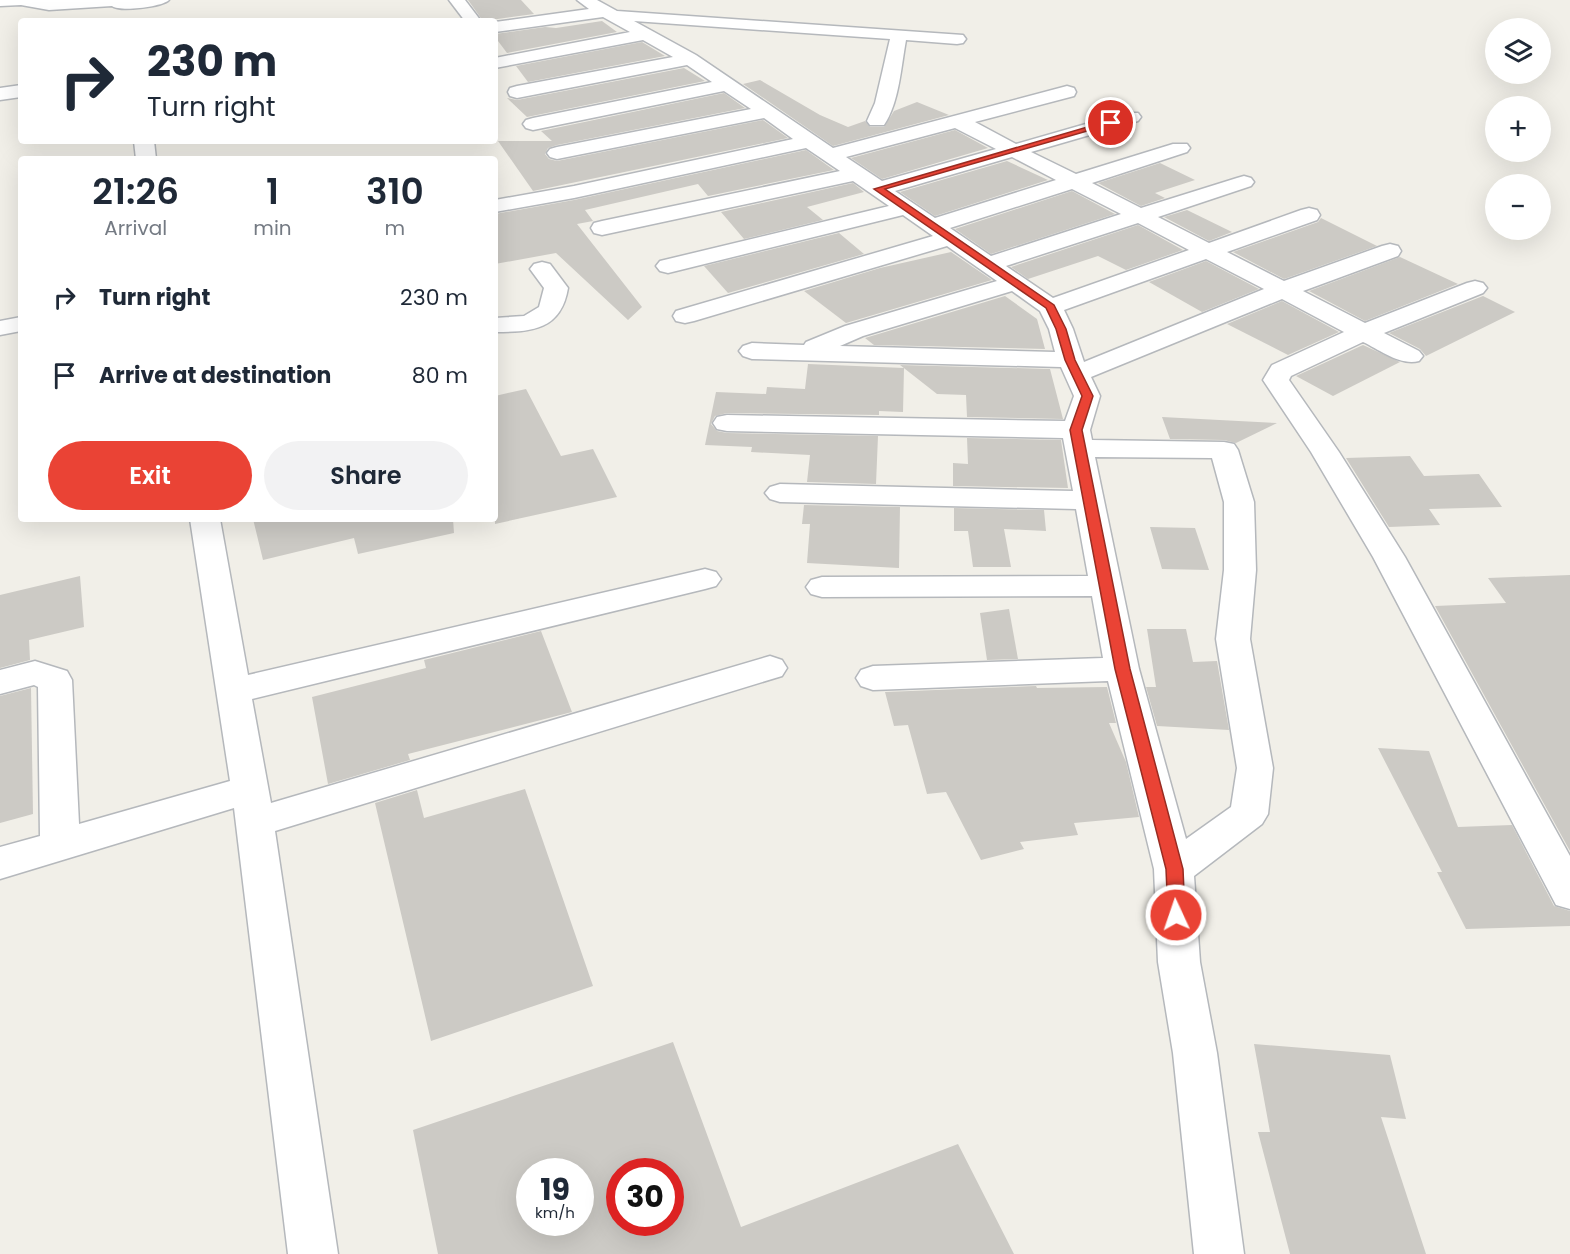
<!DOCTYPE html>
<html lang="en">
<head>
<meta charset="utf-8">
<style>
  body { margin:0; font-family:Poppins,sans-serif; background:#f2f2f3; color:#1f2937; height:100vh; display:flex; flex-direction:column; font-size:22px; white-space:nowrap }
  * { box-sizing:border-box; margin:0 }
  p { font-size:20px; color:#747a83 }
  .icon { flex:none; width:33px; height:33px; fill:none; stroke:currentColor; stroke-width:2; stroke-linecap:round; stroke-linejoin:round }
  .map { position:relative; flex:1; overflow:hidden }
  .sheet { position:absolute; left:18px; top:156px; width:480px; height:366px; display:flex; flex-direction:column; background:#fff; border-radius:6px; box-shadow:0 6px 24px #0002 }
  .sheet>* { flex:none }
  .hud { position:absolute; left:18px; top:18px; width:480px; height:126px; border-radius:6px; box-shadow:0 6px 24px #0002; background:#fff; color:#1f2937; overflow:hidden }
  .buttons { position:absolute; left:1485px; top:18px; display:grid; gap:12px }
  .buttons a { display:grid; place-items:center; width:66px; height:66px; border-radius:50%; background:#fff; box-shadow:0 6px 24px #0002; font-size:30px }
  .speed { position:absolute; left:516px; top:1158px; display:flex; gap:12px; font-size:30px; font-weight:700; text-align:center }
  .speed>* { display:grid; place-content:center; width:78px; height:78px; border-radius:50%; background:#fff; box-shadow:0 6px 24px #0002; line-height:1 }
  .speed small { font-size:15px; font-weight:400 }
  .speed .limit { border:9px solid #d22; background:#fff; color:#111 }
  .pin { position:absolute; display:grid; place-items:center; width:51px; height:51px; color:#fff; margin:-26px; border:3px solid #fff; border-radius:50%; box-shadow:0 2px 6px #0007 }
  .me { position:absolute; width:66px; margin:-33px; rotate:357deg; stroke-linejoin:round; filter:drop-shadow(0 0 4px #0008) }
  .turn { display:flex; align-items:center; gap:21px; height:126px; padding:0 30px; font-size:27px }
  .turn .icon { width:78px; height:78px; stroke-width:2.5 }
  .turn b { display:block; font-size:42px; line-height:51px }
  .eta { display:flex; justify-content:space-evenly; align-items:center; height:102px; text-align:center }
  .eta b { font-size:36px; font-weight:600; line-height:42px }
  .button { display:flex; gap:12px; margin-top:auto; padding:12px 30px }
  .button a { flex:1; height:69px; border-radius:36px; background:#ea4335; color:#fff; font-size:24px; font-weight:600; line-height:69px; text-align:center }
  .button a+a { background:#f2f2f3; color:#1f2937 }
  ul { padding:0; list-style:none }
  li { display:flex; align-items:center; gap:18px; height:78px; padding:0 30px }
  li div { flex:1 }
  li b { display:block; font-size:22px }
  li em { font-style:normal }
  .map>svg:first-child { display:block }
  .building { fill:#cccac5; fill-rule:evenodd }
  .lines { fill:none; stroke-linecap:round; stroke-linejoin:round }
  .minor-casing { stroke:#b5b8bc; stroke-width:3 }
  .minor { fill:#fff; fill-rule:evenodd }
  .route { fill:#ea4335; stroke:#982c22; stroke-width:1.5 }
</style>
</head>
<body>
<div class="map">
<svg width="1570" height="1254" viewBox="0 0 1570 1254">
  <rect width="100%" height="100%" fill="#f1efe8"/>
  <g class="building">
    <path d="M 468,0 L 521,0 L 534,14 L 483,21 Z"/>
    <path d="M 602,21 L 617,32 L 507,53 L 495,37 L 495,34 L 545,27 L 556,28 Z"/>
    <path d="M 642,42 L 665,56 L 528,82 L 516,66 Z"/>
    <path d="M 684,68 L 705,81 L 527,117 L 507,98 L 517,100 Z"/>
    <path d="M 760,80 L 820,115 L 848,127 L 865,121 L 870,127 L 884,127 L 894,111 L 917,102 L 949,115 L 833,146 L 743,84 Z"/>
    <path d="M 724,93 L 745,108 L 557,145 L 548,148 L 545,154 L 549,159 L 557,161 L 763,120 L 788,138 L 533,191 L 498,141 L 552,141 L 541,131 Z"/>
    <path d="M 955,130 L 988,148 L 882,179 L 851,158 Z"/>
    <path d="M 806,150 L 834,170 L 708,196 L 698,184 L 585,210 L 593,221 L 577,224 L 642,307 L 628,320 L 556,253 L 495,264 L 495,214 L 574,200 Z"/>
    <path d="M 1007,161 L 1048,180 L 935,216 L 900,192 Z"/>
    <path d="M 1160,163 L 1195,180 L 1155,193 L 1165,198 L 1141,206 L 1098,183 Z"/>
    <path d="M 853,183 L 864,192 L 807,207 L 823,220 L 744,239 L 721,212 Z"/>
    <path d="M 1072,191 L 1115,214 L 991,254 L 955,229 Z"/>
    <path d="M 1187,210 L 1232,232 L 1209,241 L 1164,217 Z"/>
    <path d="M 1321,218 L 1377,246 L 1284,279 L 1233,252 L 1318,222 Z"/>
    <path d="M 1138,225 L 1183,250 L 1126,270 L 1098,256 L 1028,279 L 1011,267 Z"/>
    <path d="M 839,233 L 864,254 L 728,293 L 704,266 Z"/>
    <path d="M 951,252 L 992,280 L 846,323 L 804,291 L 880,268 Z"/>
    <path d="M 1400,257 L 1458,284 L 1365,321 L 1309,291 Z"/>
    <path d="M 1206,261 L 1259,289 L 1202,312 L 1149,282 Z"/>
    <path d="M 1005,296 L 1037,319 L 1045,349 L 874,345 L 865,338 Z"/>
    <path d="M 1483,296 L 1515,312 L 1426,356 L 1420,349 L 1389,333 Z"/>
    <path d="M 1282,301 L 1339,332 L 1288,355 L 1227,324 Z"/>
    <path d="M 1363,345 L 1400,362 L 1333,396 L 1296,376 Z"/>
    <path d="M 808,364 L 904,368 L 903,412 L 879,411 L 879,415 L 727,413 L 715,416 L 711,424 L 717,431 L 727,433 L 878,436 L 876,484 L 807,482 L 810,455 L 751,452 L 752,447 L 705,445 L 716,392 L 766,394 L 767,387 L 805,389 Z"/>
    <path d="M 900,365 L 1050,369 L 1063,419 L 967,417 L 966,395 L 937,394 Z"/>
    <path d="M 526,389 L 561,456 L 593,449 L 617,497 L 495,524 L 495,396 Z"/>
    <path d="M 1162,417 L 1277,423 L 1236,443 L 1224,440 L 1170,439 Z"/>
    <path d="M 967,438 L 1061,440 L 1068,488 L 953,486 L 953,463 L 968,464 Z"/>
    <path d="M 1410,456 L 1424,476 L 1479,474 L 1502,507 L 1429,509 L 1440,525 L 1389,527 L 1346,458 Z"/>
    <path d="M 804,505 L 900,507 L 899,568 L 807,563 L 810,524 L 802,524 Z"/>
    <path d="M 954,508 L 1044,510 L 1046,531 L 1004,529 L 1011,567 L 973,567 L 968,531 L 954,531 Z"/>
    <path d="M 253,519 L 453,519 L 454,533 L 358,554 L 354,538 L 263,560 Z"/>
    <path d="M 1150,527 L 1195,528 L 1209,570 L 1162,569 Z"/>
    <path d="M 1570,575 L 1570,851 L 1435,606 L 1506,603 L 1488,578 Z"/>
    <path d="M 80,576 L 84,627 L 29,640 L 30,660 L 0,668 L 0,595 Z"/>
    <path d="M 1009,609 L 1018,659 L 987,660 L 980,613 Z"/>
    <path d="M 1147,629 L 1186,629 L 1193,662 L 1217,661 L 1229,730 L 1157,726 L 1146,687 L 1156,687 Z"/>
    <path d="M 541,631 L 572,712 L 408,754 L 410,760 L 328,784 L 312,697 L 426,668 L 424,660 Z"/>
    <path d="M 1036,686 L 1037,688 L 1107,687 L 1116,723 L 1109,723 L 1126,762 L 1139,817 L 1074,823 L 1078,835 L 1020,842 L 1024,849 L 981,860 L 946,792 L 927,794 L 908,725 L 894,726 L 885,692 Z"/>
    <path d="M 31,688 L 33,814 L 0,823 L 0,696 Z"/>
    <path d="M 1378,748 L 1429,751 L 1458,827 L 1512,825 L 1554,906 L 1570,911 L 1570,926 L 1466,929 L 1437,872 L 1442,872 Z"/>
    <path d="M 525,789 L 593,986 L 431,1041 L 375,803 L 417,790 L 424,818 Z"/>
    <path d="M 673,1042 L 741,1227 L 958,1144 L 1014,1254 L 438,1254 L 413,1130 ZM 530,1172 L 580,1172 L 580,1222 L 530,1222 ZM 620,1172 L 670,1172 L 670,1222 L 620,1222 Z"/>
    <path d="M 1254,1044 L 1390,1055 L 1406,1119 L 1381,1117 L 1426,1254 L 1290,1254 L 1258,1132 L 1270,1132 Z"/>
  </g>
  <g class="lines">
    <defs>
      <g id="minor">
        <path d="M 0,0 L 169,0 C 162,7 120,12 112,6 L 49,10 L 21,5 L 0,6 Z"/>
        <path d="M 449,0 L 465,0 L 481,21 L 465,21 Z"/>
        <path d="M 577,0 L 597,0 L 617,11 L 963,35 L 966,39 L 963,43 L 957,44 L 906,40 C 901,67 899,103 884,125 L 870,125 L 867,121 L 875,103 L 890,39 L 634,21 L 696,55 L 833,148 L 1067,86 L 1074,88 L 1076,92 L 1074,96 L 975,122 L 1016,144 L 1124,113 L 1138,113 L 1141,117 L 1138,121 L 1031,152 L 1076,174 L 1173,144 L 1187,144 L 1190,148 L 1187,152 L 1092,183 L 1141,208 L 1237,178 L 1244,176 L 1251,178 L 1254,182 L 1251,186 L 1158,217 L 1209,243 L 1301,210 L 1309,208 L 1317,210 L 1320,215 L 1317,220 L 1227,252 L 1284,281 L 1382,246 L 1390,244 L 1398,246 L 1401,251 L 1398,256 L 1303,291 L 1365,323 L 1467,283 L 1475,281 L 1483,283 L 1487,288 L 1483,293 L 1384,333 L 1419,351 L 1423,356 L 1419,361 C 1400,366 1380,350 1363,342 L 1291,376 L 1289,380 L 1339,452 L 1405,557 L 1570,856 L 1570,909 L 1556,905 L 1373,557 L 1311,452 L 1263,380 L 1272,365 L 1344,332 L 1282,299 L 1091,377 L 1100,396 L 1090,430 L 1092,440 L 1224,442 L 1234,444 L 1238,450 L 1254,502 L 1256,570 L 1250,639 L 1273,768 L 1268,814 L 1262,824 L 1194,876 L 1200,962 L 1217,1053 L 1244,1254 L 1194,1254 L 1173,1053 L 1158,962 L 1154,869 L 1108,681 L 873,690 L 861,686 L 856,678 L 861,670 L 873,666 L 1103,658 L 1092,596 L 822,597 L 811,594 L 806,587 L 811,580 L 822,577 L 1088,576 L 1076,509 L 780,502 L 770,499 L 765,493 L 770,487 L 780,484 L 1073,491 L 1063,438 L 727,431 L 717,429 L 713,423 L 717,417 L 727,415 L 1065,421 L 1074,396 L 1061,367 L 752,359 L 743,356 L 739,351 L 743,346 L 752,343 L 804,345 L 806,342 L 845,326 L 997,281 L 947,246 L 694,321 L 685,323 L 676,321 L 673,316 L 676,311 L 933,236 L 903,215 L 668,273 L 660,271 L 656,266 L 660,261 L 889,206 L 853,181 L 602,235 L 594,233 L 591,228 L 594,223 L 602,221 L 840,171 L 806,148 L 574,198 L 495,212 L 495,200 L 574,186 L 793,139 L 764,118 L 557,159 L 550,157 L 547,153 L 550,149 L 557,147 L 751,109 L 724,91 L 533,130 L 526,128 L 523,124 L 526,120 L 533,118 L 712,82 L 687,65 L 517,98 L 510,96 L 508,92 L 510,88 L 517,86 L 673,57 L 643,40 L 495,68 L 495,58 L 630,32 L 603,17 L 495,32 L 495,22 L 589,9 ZM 955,128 L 996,149 L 882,181 L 846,157 ZM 1012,157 L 1056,180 L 935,218 L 895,191 ZM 1072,189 L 1121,214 L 991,256 L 950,228 ZM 1138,223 L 1189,250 L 1053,298 L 1006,266 ZM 1206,259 L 1264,289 L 1084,362 L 1073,329 L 1064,310 ZM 1012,291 L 1040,311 L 1049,329 L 1055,352 L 840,346 L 863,336 ZM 1095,457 L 1212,458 L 1224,502 L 1224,570 L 1216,639 L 1237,768 L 1231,807 L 1186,839 L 1139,669 Z"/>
        <path d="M 21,85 L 21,97 L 0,100 L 0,88 Z"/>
        <path d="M 134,141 L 154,141 L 156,159 L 136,159 Z"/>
        <path d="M 542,262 L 550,264 L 568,288 C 561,330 532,332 495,332 L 495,318 L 524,316 L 539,307 L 544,288 L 530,269 L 534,264 Z"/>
        <path d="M 21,317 L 21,331 L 0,335 L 0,321 Z"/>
        <path d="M 190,519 L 220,519 L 248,675 L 705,569 L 716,572 L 721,579 L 716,586 L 705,589 L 252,699 L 271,803 L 770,656 L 782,660 L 787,668 L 782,676 L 275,831 L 338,1254 L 288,1254 L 234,808 L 0,879 L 0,847 L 40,836 L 38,687 L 34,685 L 0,694 L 0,670 L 35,661 L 67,671 L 72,680 L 79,824 L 230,781 Z"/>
      </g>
    </defs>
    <use href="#minor" class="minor-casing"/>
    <use href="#minor" class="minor"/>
  </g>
  <path class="route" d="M 1108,121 L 1115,123 L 885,189 L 1054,305 L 1066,329 L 1075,360 L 1093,396 L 1082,430 L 1130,669 L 1183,869 L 1185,915 L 1182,920 L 1176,922 L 1170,920 L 1168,915 L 1166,869 L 1115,669 L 1070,430 L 1082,396 L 1065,360 L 1056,329 L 1046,308 L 874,189 Z"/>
</svg>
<div class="buttons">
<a><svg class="icon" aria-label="layers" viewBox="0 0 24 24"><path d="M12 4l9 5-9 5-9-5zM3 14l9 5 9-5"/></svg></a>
<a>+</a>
<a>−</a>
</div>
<div class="speed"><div>19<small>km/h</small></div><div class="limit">30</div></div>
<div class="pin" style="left:1111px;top:123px;background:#d93025"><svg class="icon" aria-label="arrive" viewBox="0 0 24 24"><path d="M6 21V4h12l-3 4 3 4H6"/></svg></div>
<svg class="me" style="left:1176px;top:915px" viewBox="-20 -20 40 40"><circle r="17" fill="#ea4335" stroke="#fff" stroke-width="3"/><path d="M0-11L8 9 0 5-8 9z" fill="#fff"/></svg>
<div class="hud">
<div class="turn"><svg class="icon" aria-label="right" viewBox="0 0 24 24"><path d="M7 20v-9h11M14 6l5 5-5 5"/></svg><div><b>230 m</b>Turn right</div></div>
</div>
<section class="sheet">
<div class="eta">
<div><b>21:26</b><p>Arrival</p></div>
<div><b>1</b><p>min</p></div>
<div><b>310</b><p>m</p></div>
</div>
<ul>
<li><svg class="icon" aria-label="right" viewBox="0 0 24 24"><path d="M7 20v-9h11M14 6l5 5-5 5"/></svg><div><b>Turn right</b></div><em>230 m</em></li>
<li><svg class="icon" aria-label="arrive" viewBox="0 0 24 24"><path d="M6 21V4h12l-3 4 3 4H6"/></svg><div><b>Arrive at destination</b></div><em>80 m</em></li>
</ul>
<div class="button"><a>Exit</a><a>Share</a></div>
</section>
</div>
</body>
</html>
